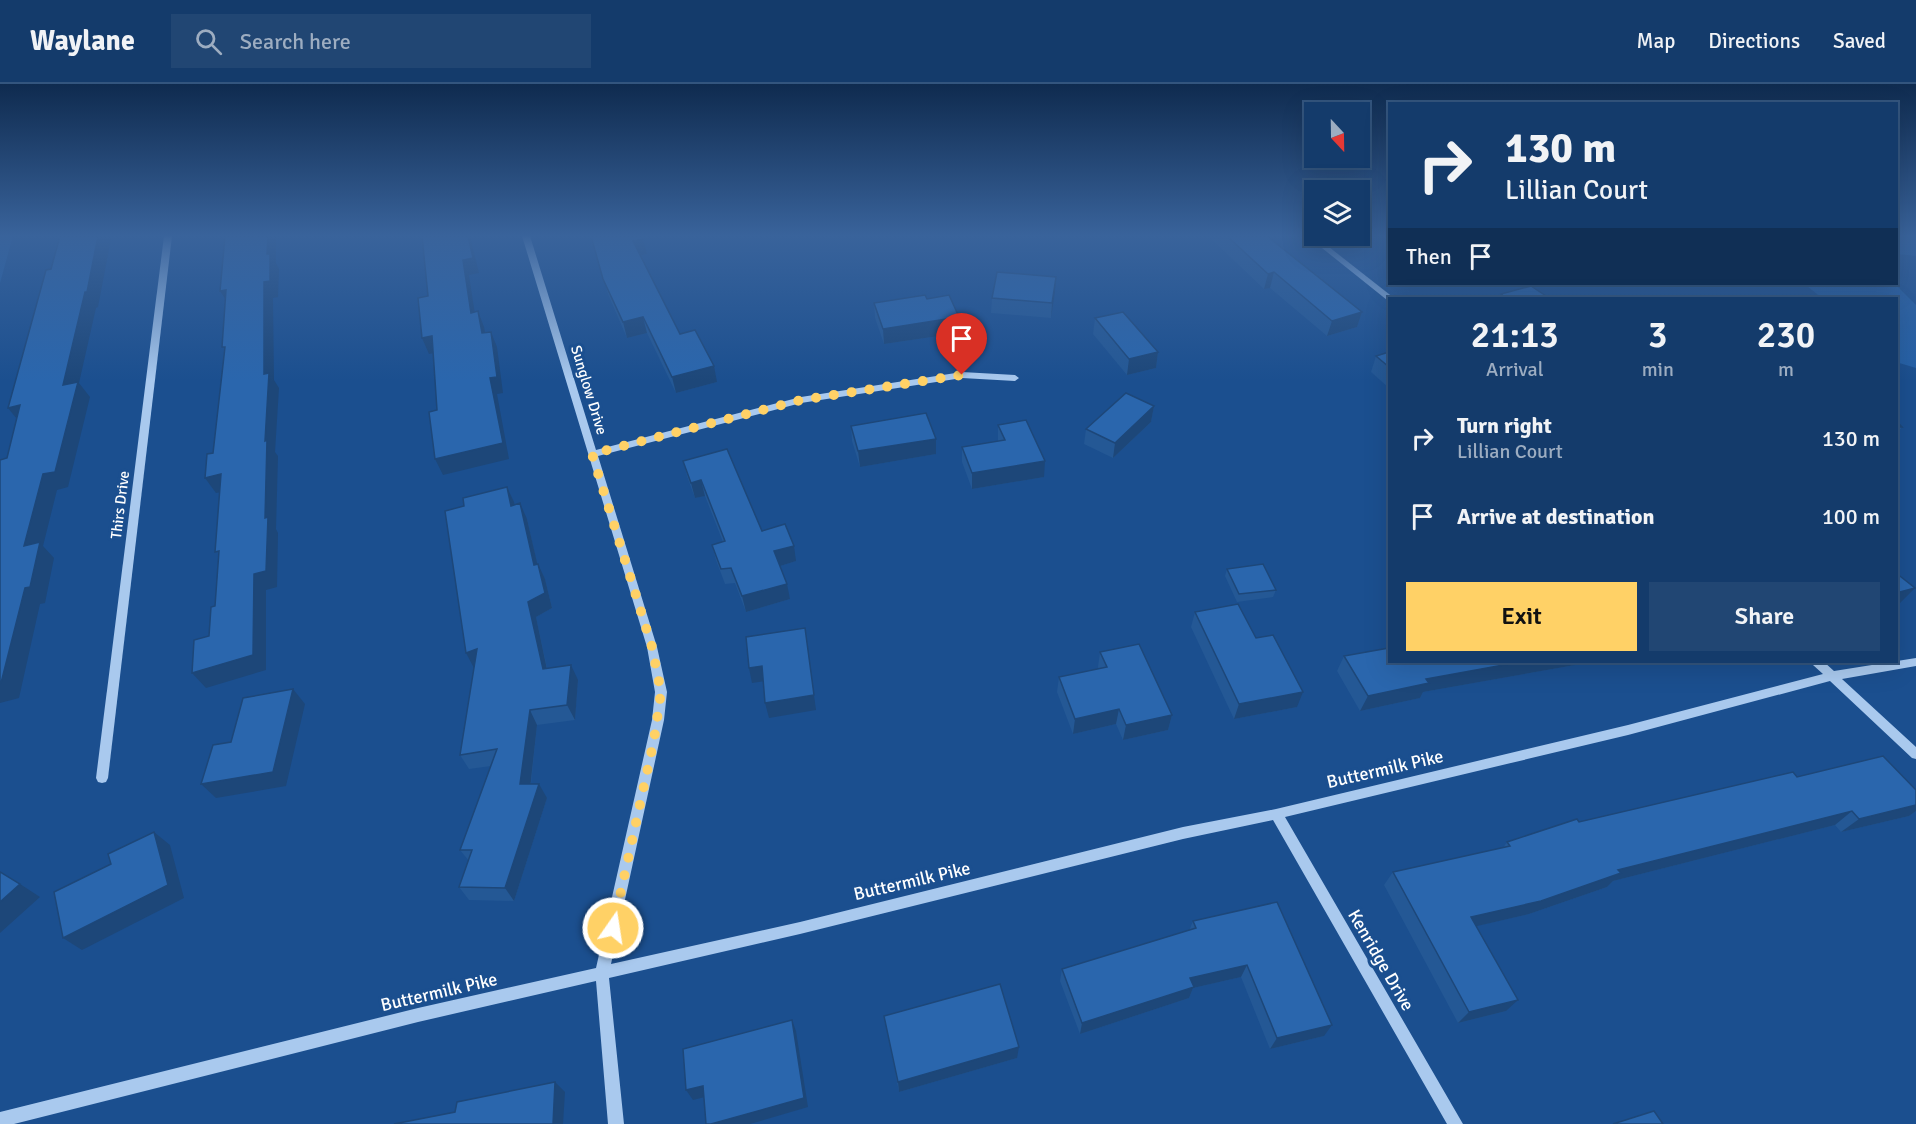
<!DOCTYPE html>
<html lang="en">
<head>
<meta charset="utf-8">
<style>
  body { margin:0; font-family:Signika,sans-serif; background:#214673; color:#f1f3f6; height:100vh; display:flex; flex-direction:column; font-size:22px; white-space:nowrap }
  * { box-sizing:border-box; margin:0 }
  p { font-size:20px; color:#9dadc1 }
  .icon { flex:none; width:33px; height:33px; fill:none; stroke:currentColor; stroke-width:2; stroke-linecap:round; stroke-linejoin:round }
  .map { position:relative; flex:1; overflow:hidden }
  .sheet { position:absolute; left:1388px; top:213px; width:510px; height:366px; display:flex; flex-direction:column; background:#143b6b; border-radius:0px; box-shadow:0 6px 24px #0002,0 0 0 2px #33557e }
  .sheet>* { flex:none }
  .top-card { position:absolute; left:1388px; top:18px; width:510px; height:183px; border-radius:0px; box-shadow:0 6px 24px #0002,0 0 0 2px #33557e; background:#143b6b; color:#f1f3f6; overflow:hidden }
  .needle { width:39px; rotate:158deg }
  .buttons { position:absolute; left:1304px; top:18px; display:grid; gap:12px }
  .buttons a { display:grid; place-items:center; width:66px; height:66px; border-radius:0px; background:#143b6b; box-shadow:0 6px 24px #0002,0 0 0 2px #33557e; font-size:30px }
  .pin { position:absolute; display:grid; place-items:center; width:51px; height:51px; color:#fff; margin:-62px -26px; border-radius:50% 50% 50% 0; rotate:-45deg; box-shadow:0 0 6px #0007 }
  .pin .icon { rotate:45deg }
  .me { position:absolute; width:66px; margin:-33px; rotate:13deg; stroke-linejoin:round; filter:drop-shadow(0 0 4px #0008) }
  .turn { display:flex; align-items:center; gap:21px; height:126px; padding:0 18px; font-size:27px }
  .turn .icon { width:78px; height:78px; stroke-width:2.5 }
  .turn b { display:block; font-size:42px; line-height:51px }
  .then { display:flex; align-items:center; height:57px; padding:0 18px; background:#0003; gap:12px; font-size:22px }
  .eta { display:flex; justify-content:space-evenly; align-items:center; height:102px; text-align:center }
  .eta b { font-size:36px; font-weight:600; line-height:42px }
  .button { display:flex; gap:12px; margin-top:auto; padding:12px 18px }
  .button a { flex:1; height:69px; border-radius:0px; background:#ffd166; color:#111; font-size:24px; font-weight:600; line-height:69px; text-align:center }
  .button a+a { background:#214673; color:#f1f3f6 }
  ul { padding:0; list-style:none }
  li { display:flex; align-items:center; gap:18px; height:78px; padding:0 18px }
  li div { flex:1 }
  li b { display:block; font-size:22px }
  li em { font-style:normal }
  header { display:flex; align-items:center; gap:36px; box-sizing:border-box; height:84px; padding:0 30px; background:#143b6b; border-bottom:2px solid #33557e }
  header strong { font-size:28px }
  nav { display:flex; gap:33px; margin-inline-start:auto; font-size:21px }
  .search { width:420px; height:54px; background:#214673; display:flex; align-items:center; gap:15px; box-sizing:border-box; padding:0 21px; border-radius:0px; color:#9dadc1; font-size:22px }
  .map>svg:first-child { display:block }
  .green { fill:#2461a8 }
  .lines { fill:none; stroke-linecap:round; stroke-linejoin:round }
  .minor { fill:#a9c9ee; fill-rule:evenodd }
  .wall { fill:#245895 }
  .shaded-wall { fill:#1d4779 }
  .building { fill:#2a66ad; stroke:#1d4779; stroke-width:1.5 }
  .route { stroke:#ffd166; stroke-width:10; stroke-dasharray:0 18 }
  .labels { text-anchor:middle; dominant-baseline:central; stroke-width:6; stroke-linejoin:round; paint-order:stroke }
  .street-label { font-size:15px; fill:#fff; stroke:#1b4f8f }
  .near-street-label { font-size:18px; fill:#fff; stroke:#1b4f8f }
</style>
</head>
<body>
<header>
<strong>Waylane</strong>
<div class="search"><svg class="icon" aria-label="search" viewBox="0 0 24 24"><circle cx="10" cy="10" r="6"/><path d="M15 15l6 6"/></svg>Search here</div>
<nav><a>Map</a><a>Directions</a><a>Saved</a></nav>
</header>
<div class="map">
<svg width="1916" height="1040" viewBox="0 0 1916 1040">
  <rect width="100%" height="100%" fill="#1b4f8f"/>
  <g class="green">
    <path d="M 0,152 L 13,152 L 0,199 Z"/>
    <path d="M 1896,152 L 1916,152 L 1916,172 L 1898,170 L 1896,184 Z"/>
    <path d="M 1800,200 L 1895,200 L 1916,221 L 1916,284 L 1896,278 L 1896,214 L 1822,214 L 1807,202 Z"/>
  </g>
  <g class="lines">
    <g class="minor">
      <path d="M 164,152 L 172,152 L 108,694 L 106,698 L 102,699 L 98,698 L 96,694 Z"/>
      <path d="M 522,152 L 530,152 L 596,366 L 801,313 L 962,288 L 1015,291 L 1019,294 L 1015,297 L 962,294 L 801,319 L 598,372 L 657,563 L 667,608 L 664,636 L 611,880 L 800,838 L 1183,743 L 1276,725 L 1628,641 L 1823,590 L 1813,581 L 1812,578 L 1824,578 L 1834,587 L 1916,574 L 1916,582 L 1842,595 L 1916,663 L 1916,675 L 1912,674 L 1830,597 L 1628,651 L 1285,733 L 1463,1040 L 1447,1040 L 1273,736 L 1183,755 L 800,850 L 609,894 L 624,1040 L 608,1040 L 596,897 L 418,938 L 14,1040 L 0,1040 L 0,1028 L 418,924 L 596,884 L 652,636 L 655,608 L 647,563 Z"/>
      <path d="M 1307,152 L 1315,152 L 1394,214 L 1387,216 Z"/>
    </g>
  </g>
  <g class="wall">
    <path d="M 591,152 L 647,170 L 640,171 L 680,250 L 717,298 L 676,309 L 647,249 L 627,254 L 608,210 Z"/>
    <path d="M 822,152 L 834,152 L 831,155 Z"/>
    <path d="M 1208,152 L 1267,152 L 1362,228 L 1357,243 L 1327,252 L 1270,204 L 1264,205 Z"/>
    <path d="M 1056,193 L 1051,234 L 991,229 L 992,214 Z"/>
    <path d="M 1501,210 L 1549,214 L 1499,214 Z"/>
    <path d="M 927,215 L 959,233 L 959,249 L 884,260 L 875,234 L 874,219 Z"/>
    <path d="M 1095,234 L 1158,268 L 1156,284 L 1127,291 L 1093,250 Z"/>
    <path d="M 1389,268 L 1389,304 L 1371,288 L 1376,272 Z"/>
    <path d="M 1154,322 L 1151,338 L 1113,374 L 1084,360 L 1086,345 Z"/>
    <path d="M 1896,337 L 1902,343 L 1896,350 Z"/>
    <path d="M 998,341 L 1044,393 L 972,405 L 962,378 L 962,363 L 998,357 Z"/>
    <path d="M 851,342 L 936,355 L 936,370 L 860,383 L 852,357 Z"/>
    <path d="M 683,377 L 796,477 L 780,482 L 790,515 L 746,528 L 735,499 L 725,500 L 716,476 L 712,461 L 723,458 L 705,412 L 695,414 L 687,392 Z"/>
    <path d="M 514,418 L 514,421 L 527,435 L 537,480 L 545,495 L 552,524 L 536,533 L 547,584 L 578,596 L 575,636 L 537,641 L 531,700 L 547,714 L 514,817 L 469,816 L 459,803 L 469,777 L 460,766 L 491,682 L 469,685 L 460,671 L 474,583 Z"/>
    <path d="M 1227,485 L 1276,506 L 1273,513 L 1237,518 L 1225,492 Z"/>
    <path d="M 1195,528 L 1256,554 L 1297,623 L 1234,635 L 1191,543 Z"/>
    <path d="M 1100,568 L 1172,631 L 1168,646 L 1123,656 L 1116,640 L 1073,650 L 1057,608 L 1059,593 L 1099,585 L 1098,583 Z"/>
    <path d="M 1344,572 L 1389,578 L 1592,578 L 1423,608 L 1420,614 L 1360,627 L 1337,587 Z"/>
    <path d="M 1797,693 L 1916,706 L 1916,727 L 1909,732 L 1841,748 L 1835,741 L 1613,797 L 1607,803 L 1529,830 L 1476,842 L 1506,927 L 1458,939 L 1384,801 L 1393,788 L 1503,764 L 1507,758 L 1579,738 Z"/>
    <path d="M 1277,818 L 1324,952 L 1270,965 L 1241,893 L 1193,904 L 1189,914 L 1080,950 L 1060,897 L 1062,885 L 1189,847 L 1193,837 Z"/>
    <path d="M 884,932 L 1017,974 L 899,1008 Z"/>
  </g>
  <g class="shaded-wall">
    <path d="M 98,152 L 109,152 L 111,155 L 98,223 L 96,224 L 79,299 L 90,313 L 68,403 L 57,406 L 43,462 L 54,474 L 45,519 L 40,520 L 19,614 L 0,619 L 0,600 L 24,462 Z"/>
    <path d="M 268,152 L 276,152 L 276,179 L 279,185 L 278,213 L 273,214 L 274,296 L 279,304 L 275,368 L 278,372 L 276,445 L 278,449 L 277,503 L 266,506 L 266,586 L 206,604 L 192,589 L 254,490 L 265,434 L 264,198 L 267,170 Z"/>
    <path d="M 468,152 L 470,152 L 479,189 L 469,191 L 477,244 L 471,229 L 463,176 Z"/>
    <path d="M 643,155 L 647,170 L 637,172 L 633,157 Z"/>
    <path d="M 1274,188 L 1270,204 L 1264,205 L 1268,190 Z"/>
    <path d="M 1056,193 L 1055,208 L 1051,234 L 1052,219 Z"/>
    <path d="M 226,206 L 230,222 L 220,207 Z"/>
    <path d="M 478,227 L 484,243 L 488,265 L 482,249 Z"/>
    <path d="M 1362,228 L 1357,243 L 1327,252 L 1332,237 Z"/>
    <path d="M 643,233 L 647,249 L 627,254 L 623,238 Z"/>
    <path d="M 959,233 L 959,249 L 884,260 L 883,245 Z"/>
    <path d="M 491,248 L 497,263 L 503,309 L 497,310 L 509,375 L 443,391 L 435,375 L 490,294 Z"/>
    <path d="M 432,252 L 439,268 L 429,270 L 422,254 Z"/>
    <path d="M 1158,268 L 1156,284 L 1127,291 L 1129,275 Z"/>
    <path d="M 714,282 L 717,298 L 676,309 L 672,293 Z"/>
    <path d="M 20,321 L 21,340 L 8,324 Z"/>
    <path d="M 1154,322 L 1151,338 L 1113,374 L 1115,359 Z"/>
    <path d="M 936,355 L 936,370 L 860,383 L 858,367 Z"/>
    <path d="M 1045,377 L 1044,393 L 972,405 L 972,389 Z"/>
    <path d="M 221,390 L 232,406 L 216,409 L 205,394 Z"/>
    <path d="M 701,396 L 705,412 L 695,414 L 691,399 Z"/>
    <path d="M 507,403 L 514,418 L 518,437 L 511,422 Z"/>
    <path d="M 520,419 L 527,435 L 541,496 L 534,481 Z"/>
    <path d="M 794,462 L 796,477 L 777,483 L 774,467 Z"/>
    <path d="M 538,480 L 545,495 L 552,524 L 536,533 L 550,600 L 543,585 L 528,518 Z"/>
    <path d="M 787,500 L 790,515 L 746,528 L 742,512 Z"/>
    <path d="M 1915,504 L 1899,520 L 1896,520 L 1896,509 Z"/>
    <path d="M 805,544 L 816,626 L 769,634 L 765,619 Z"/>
    <path d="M 477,565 L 474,584 L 466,569 Z"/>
    <path d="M 1520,578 L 1592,578 L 1423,608 L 1420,614 L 1360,627 L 1368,612 L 1426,595 Z"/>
    <path d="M 571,581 L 578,596 L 575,636 L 567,621 Z"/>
    <path d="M 762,582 L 765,597 L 752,599 L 749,584 Z"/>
    <path d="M 293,605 L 305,620 L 286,702 L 216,714 L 201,700 Z"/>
    <path d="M 1303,608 L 1297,623 L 1234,635 L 1239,620 Z"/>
    <path d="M 1119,625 L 1116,640 L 1073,650 L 1075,635 Z"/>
    <path d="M 530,626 L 537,641 L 529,714 L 520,700 Z"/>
    <path d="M 1172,631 L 1168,646 L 1123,656 L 1126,641 Z"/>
    <path d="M 539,700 L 547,714 L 514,817 L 505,804 Z"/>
    <path d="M 1916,721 L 1916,727 L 1909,732 L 1841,748 L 1859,735 Z"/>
    <path d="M 1852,727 L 1835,741 L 1613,797 L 1607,803 L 1529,830 L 1460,846 L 1471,833 L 1618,786 Z"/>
    <path d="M 154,748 L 170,761 L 184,814 L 82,866 L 63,854 Z"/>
    <path d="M 20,800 L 40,813 L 0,849 L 0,818 Z"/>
    <path d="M 1247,881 L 1241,893 L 1193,904 L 1189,914 L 1080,950 L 1082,939 L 1190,894 Z"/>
    <path d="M 1518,916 L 1506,927 L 1458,939 L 1469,928 Z"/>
    <path d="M 792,936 L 796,947 L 808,1023 L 750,1040 L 711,1040 Z"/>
    <path d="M 1332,941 L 1324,952 L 1270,965 L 1277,954 Z"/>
    <path d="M 1019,963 L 1017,974 L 899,1008 L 898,998 Z"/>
    <path d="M 555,998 L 565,1008 L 563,1040 L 553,1040 Z"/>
    <path d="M 703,1002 L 709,1012 L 693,1016 L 686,1006 Z"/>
  </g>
  <g class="building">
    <path d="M 60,152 L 98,152 L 87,208 L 85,208 L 63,301 L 78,298 L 55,388 L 43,390 L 24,462 L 40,458 L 30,503 L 25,504 L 1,599 L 0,600 L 0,376 L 7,374 L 20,321 L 8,324 L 46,186 L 51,185 Z"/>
    <path d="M 225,152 L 268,152 L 267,170 L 270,170 L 270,197 L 264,198 L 264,290 L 269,289 L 265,357 L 267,356 L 265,434 L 268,433 L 266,487 L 254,490 L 253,571 L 192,589 L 194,556 L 209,552 L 211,523 L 215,522 L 219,467 L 215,468 L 221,390 L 205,394 L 207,370 L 213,369 L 225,263 L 222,263 L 226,206 L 220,207 Z"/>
    <path d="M 422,152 L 468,152 L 473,174 L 463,176 L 471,229 L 478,227 L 482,249 L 491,248 L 497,293 L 490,294 L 503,359 L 435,375 L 429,328 L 437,326 L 432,252 L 422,254 L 418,214 L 428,212 Z"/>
    <path d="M 591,152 L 642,152 L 643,155 L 633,157 L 680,250 L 695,246 L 714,282 L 672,293 L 643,233 L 623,238 L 603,195 Z"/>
    <path d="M 1227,152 L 1267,152 L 1362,228 L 1332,237 L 1274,188 L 1268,190 Z"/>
    <path d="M 997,188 L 1056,193 L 1052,219 L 992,214 Z"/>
    <path d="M 1531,202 L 1549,214 L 1506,214 L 1501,210 Z"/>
    <path d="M 925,211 L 927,215 L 949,211 L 959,233 L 883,245 L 874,219 Z"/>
    <path d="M 1123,228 L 1158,268 L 1129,275 L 1095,234 Z"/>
    <path d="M 1389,268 L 1389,283 L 1376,272 Z"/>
    <path d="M 1126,309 L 1154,322 L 1115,359 L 1086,345 Z"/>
    <path d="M 926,329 L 936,355 L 858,367 L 851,342 Z"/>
    <path d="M 1026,336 L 1045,377 L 972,389 L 962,363 L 1005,356 L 998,341 Z"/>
    <path d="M 1896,337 L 1902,343 L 1896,343 Z"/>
    <path d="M 727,365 L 762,447 L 785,440 L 794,462 L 774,467 L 787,500 L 742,512 L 731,484 L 721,485 L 712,461 L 725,457 L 701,396 L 691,399 L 683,377 Z"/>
    <path d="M 507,403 L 511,422 L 520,419 L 534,481 L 538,480 L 545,509 L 528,518 L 543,585 L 571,581 L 567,621 L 530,626 L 520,700 L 539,700 L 505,804 L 459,803 L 472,766 L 460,766 L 497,665 L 460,671 L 477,565 L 466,569 L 445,427 L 464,422 L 463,414 Z"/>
    <path d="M 1263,480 L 1276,506 L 1239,510 L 1227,485 Z"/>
    <path d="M 1896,489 L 1915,504 L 1896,509 Z"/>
    <path d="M 1238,520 L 1256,554 L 1273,551 L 1303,608 L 1239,620 L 1195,528 Z"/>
    <path d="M 805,544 L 814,611 L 765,619 L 762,582 L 749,584 L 746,553 Z"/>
    <path d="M 1139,560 L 1172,631 L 1126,641 L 1119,625 L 1075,635 L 1059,593 L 1107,583 L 1100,568 Z"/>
    <path d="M 1389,564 L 1389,578 L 1520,578 L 1426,595 L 1429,599 L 1368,612 L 1344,572 Z"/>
    <path d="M 293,605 L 273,688 L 201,700 L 213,661 L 231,658 L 243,614 Z"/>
    <path d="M 1883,672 L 1916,706 L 1916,721 L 1859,735 L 1852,727 L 1618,786 L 1621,789 L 1541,817 L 1471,833 L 1518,916 L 1469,928 L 1393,788 L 1510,762 L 1507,758 L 1577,735 L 1579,738 L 1793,688 L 1797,693 Z"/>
    <path d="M 154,748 L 168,801 L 63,854 L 54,808 L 111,780 L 108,770 Z"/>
    <path d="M 0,788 L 20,800 L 0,818 Z"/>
    <path d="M 1277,818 L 1332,941 L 1277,954 L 1247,881 L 1190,894 L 1194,903 L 1082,939 L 1062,885 L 1196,844 L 1193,837 Z"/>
    <path d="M 1000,900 L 1019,963 L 898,998 L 884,932 Z"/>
    <path d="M 792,936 L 804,1014 L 711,1040 L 706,1040 L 703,1002 L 686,1006 L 683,965 Z"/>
    <path d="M 555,998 L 553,1040 L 394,1040 L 455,1028 L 457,1018 Z"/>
    <path d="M 1654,1027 L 1663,1040 L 1613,1040 Z"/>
  </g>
  <linearGradient id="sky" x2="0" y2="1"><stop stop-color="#0f2b4f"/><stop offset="0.51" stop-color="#39639b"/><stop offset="1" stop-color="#39639b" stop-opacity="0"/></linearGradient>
  <rect width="1916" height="297" fill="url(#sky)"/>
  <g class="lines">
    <path class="route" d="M 613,844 L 654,656 L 661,608 L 652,563 L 592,370 L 801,316 L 962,291"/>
  </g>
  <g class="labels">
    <g class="street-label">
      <text transform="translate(589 306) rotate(73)">Sunglow Drive</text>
      <text transform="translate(120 421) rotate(-83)">Thirs Drive</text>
    </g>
    <g class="near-street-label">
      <text transform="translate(1385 685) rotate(-13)">Buttermilk Pike</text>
      <text transform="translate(912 797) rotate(-13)">Buttermilk Pike</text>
      <text transform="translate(1381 876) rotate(60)">Kenridge Drive</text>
      <text transform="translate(439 908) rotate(-13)">Buttermilk Pike</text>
    </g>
  </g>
</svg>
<div class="buttons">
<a><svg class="needle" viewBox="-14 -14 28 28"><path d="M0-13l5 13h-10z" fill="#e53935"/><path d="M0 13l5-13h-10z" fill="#9dadc1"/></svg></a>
<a><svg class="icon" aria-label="layers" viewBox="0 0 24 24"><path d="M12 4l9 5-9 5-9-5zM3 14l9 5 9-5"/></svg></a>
</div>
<div class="pin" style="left:962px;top:291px;background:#d93025"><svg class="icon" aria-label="arrive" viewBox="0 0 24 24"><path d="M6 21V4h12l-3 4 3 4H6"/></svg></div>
<svg class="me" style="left:613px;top:844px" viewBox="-20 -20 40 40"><circle r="17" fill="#ffd166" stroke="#fff" stroke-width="3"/><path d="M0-11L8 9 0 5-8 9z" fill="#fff"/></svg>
<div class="top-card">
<div class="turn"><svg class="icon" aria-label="right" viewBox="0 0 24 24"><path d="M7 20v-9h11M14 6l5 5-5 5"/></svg><div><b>130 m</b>Lillian Court</div></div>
<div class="then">Then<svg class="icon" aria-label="arrive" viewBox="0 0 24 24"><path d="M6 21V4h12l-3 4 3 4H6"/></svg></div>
</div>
<section class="sheet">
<div class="eta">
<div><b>21:13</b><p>Arrival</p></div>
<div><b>3</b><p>min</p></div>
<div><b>230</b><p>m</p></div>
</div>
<ul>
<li><svg class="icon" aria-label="right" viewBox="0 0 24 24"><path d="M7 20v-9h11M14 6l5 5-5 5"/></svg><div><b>Turn right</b><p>Lillian Court</p></div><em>130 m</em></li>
<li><svg class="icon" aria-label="arrive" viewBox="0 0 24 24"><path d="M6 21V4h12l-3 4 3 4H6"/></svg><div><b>Arrive at destination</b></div><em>100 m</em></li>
</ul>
<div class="button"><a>Exit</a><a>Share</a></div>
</section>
</div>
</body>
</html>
